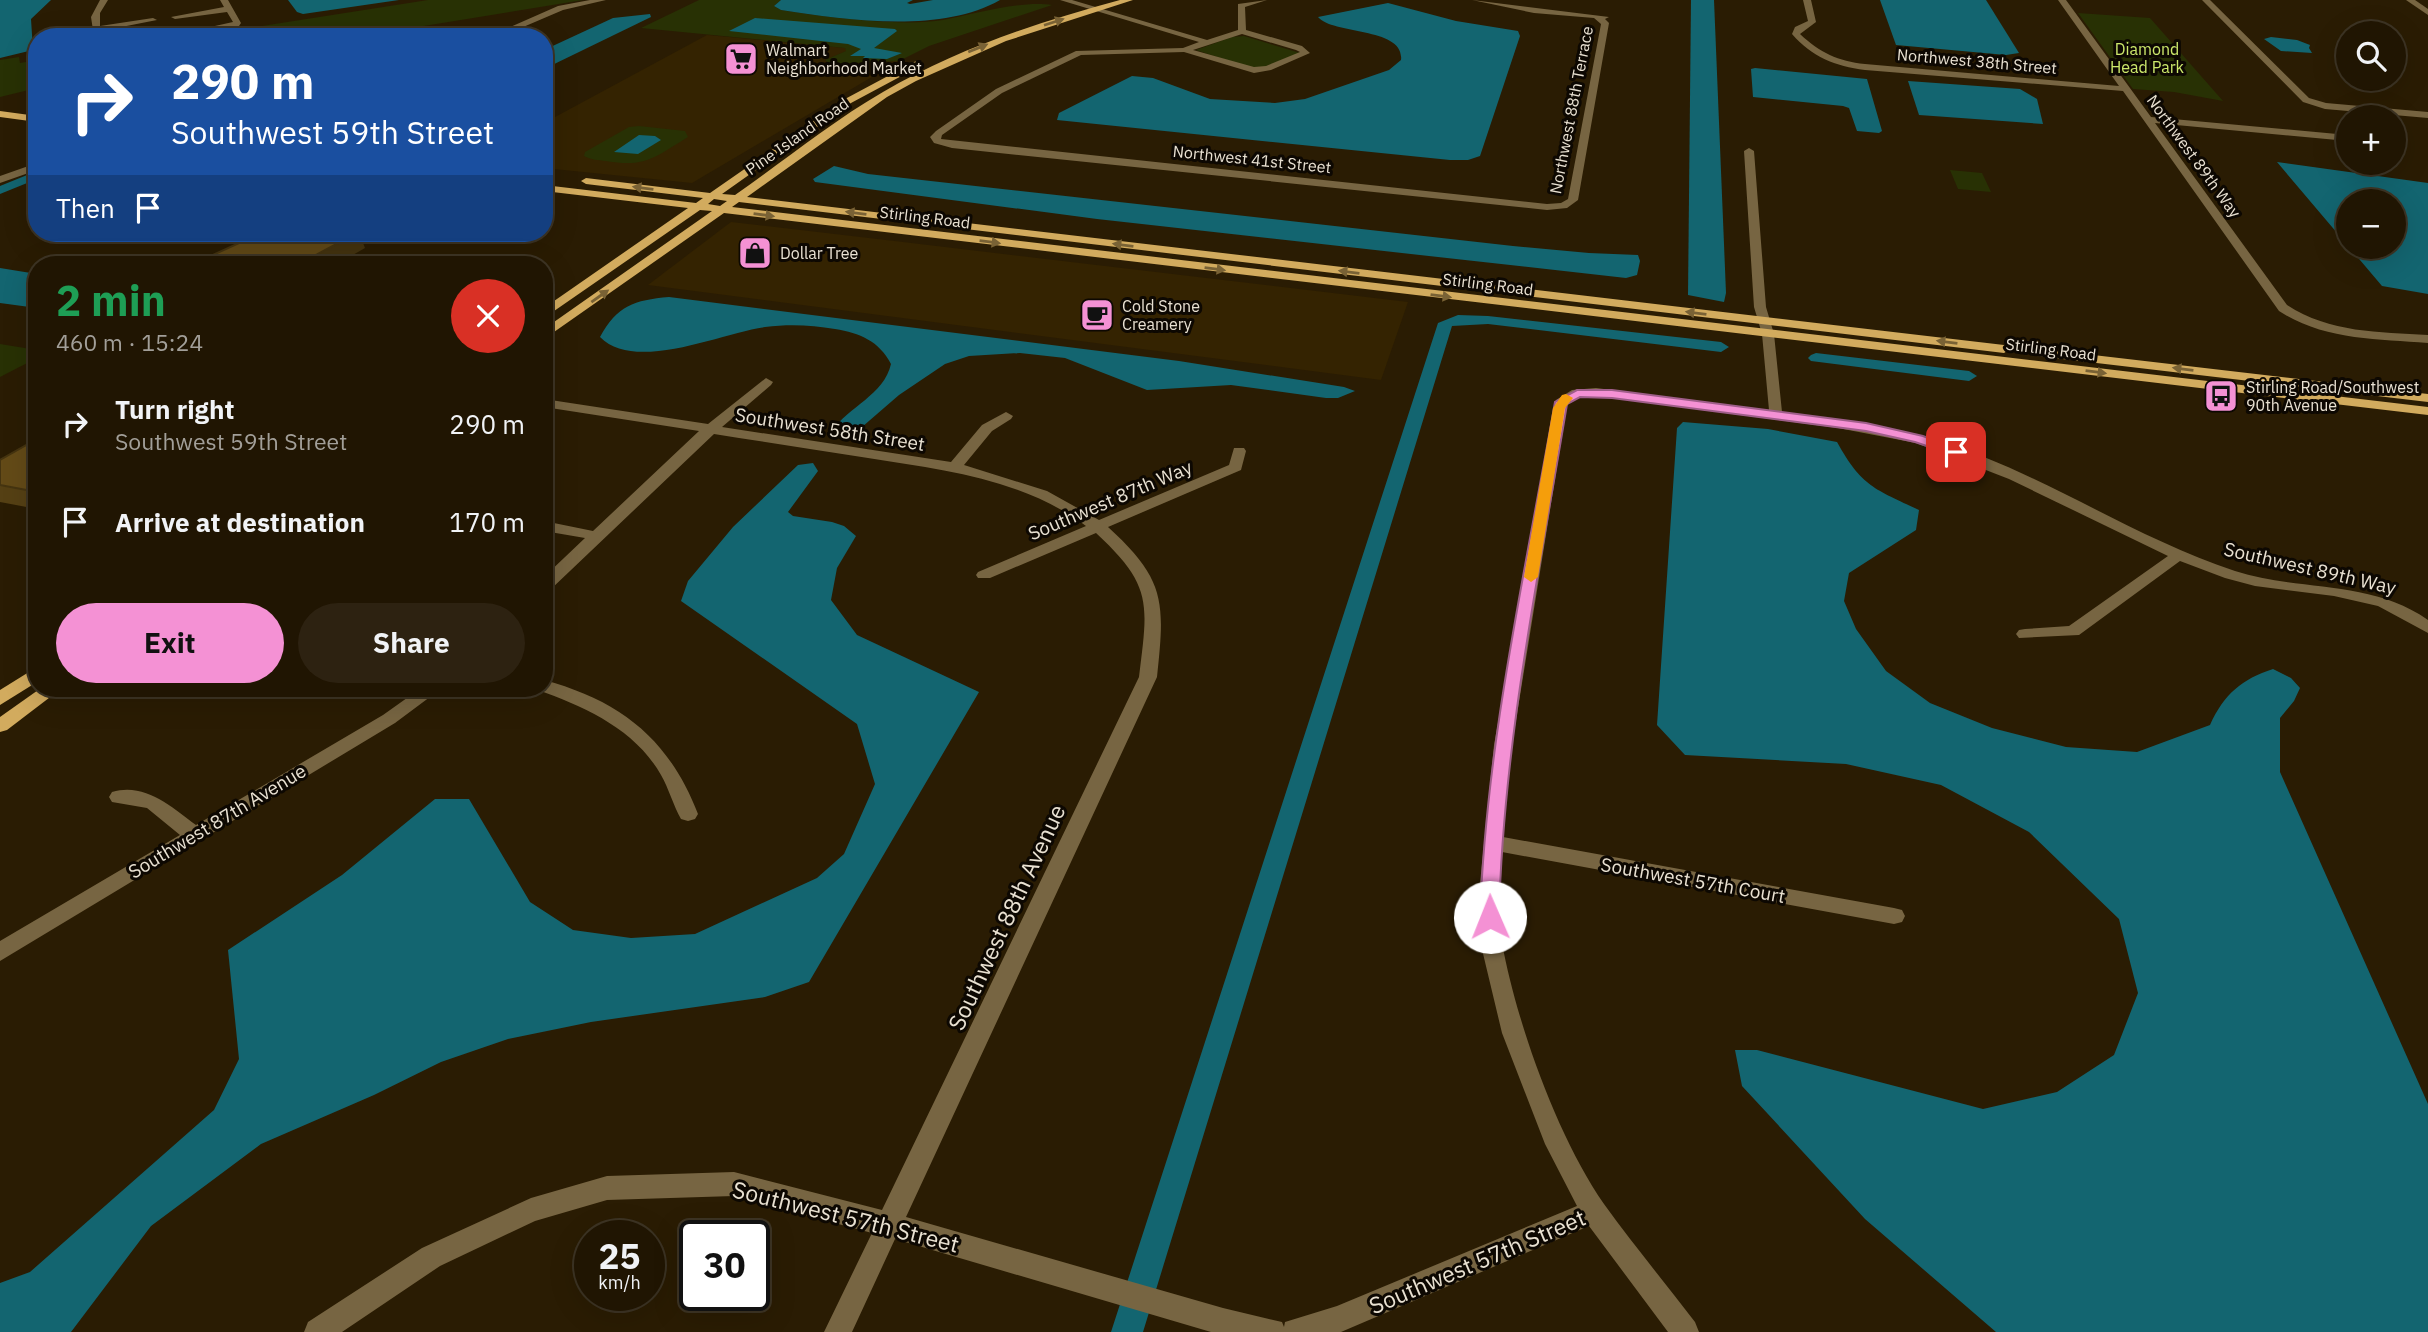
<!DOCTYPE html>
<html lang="en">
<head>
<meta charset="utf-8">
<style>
  body { margin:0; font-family:"IBM Plex Sans",sans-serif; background:#2d2211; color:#f1f3f6; height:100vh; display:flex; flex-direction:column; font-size:26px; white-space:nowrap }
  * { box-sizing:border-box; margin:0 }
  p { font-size:23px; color:#a29f99 }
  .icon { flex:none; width:38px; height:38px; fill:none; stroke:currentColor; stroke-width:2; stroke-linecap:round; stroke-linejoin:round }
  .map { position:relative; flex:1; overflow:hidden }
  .drawer { position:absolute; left:28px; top:256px; width:525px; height:441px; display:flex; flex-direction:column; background:#201502; border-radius:28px; box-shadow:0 7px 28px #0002,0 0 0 2px #3d3424 }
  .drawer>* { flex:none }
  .banner { position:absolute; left:28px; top:28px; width:525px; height:214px; border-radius:28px; box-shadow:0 7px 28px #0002,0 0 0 2px #3d3424; background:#1a4fa0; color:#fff; overflow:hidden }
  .controls { position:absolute; left:2336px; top:21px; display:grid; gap:14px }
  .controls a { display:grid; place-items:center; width:70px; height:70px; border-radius:50%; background:#201502; box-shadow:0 7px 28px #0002,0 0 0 2px #3d3424; font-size:35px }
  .speed { position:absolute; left:574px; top:1220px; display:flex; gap:14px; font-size:35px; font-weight:700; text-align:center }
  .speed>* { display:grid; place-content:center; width:91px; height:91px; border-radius:50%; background:#201502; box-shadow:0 7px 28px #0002,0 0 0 2px #3d3424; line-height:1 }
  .speed small { font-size:18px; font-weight:400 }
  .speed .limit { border:4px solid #111; border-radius:10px; background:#fff; color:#111 }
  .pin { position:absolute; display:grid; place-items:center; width:60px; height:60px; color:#fff; margin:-30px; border-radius:14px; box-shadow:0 4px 10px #0006 }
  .me { position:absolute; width:77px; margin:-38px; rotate:359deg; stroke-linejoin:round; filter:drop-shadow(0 0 5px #0008) }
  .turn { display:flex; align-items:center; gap:24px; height:147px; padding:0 28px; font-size:32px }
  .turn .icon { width:91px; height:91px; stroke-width:2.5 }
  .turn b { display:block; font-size:49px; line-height:60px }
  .then { display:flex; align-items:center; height:66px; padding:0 28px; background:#0003; gap:14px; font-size:26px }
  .round { display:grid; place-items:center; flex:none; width:74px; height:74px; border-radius:37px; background:#2d2211 }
  .summary { display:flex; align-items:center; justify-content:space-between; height:119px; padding:0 28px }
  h1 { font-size:42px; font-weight:700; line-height:52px; color:#1e9e55 }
  .action { display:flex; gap:14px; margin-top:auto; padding:14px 28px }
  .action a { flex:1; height:80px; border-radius:42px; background:#f491d4; color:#111; font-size:28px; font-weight:700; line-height:80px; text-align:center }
  .action a+a { background:#2d2211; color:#f1f3f6 }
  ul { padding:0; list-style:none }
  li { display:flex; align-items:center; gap:21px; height:98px; padding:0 28px }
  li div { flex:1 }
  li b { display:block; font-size:26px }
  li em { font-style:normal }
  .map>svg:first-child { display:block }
  .built { fill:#342301 }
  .green { fill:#283104 }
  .water { fill:#136570; fill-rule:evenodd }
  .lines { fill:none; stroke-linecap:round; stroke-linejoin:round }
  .canal { fill:#136570; fill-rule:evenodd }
  .minor { fill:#776542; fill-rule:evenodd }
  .major { fill:#d2ab5e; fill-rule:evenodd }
  .wall { fill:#554014 }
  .shaded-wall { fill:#453410 }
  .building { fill:#634a17; stroke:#453410; stroke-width:2 }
  .oneway { fill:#796235 }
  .route { fill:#f491d4; stroke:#9f5e8a; stroke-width:2 }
  .slow { fill:#f59e0b }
  .labels { text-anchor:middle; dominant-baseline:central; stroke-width:6; stroke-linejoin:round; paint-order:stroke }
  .far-park-label { font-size:16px; fill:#cde96c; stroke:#0d0802 }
  .far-poi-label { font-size:16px; fill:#e9e1d2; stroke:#0d0802; text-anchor:start }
  .far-street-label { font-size:16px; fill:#e9e1d2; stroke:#0d0802 }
  .street-label { font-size:19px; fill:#e9e1d2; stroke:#0d0802 }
  .near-street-label { font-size:23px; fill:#e9e1d2; stroke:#0d0802 }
</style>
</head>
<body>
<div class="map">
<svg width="2428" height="1332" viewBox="0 0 2428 1332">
  <rect width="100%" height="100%" fill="#2a1c03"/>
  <g class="built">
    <path d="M 707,35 L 845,48 L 847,51 L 825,60 L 830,64 L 899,61 L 692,183 L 544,168 L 544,123 Z"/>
    <path d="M 731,222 L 903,242 L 1408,302 L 1381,380 L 648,285 Z"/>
  </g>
  <g class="green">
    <path d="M 428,0 L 583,0 L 356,37 L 225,37 L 223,32 Z"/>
    <path d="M 699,0 L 781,0 L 774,6 L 781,10 C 824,17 901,27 943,20 C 974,14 1022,0 1052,5 L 929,46 L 899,61 L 830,64 L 825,60 L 846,51 L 845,48 L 641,28 Z"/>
    <path d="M 2078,13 L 2150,18 L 2223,101 L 2174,92 L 2133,89 Z"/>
    <path d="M 1244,36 L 1300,53 L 1264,67 L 1251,68 L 1196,50 L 1232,37 Z"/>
    <path d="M 19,57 L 20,63 L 37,60 L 37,88 L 0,97 L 0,60 Z"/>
    <path d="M 639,126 L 685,131 L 688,137 C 655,157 646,168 606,161 C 598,160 591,160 584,156 L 585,152 L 629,127 Z"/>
    <path d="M 1950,170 L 1982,173 L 1991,192 L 1958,189 Z"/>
    <path d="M 0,344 L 37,350 L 37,358 L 0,377 Z"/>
  </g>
  <g class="water">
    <path d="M 0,0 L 51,0 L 31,19 L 33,50 L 0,58 Z"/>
    <path d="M 288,0 L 399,0 L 303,14 L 297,12 Z"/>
    <path d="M 781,0 L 913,0 L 907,3 L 910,4 L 933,0 L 1000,0 C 941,34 846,20 781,10 L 774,6 Z"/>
    <path d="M 1691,0 L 1714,0 L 1726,293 L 1724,302 L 1688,295 Z"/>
    <path d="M 1880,0 L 1986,0 L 2019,53 L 2006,55 L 1896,45 Z"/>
    <path d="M 1388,3 L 1456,21 L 1518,31 L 1520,36 L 1480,156 L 1468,160 L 1450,160 L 1057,120 L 1059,113 L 1132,76 L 1153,78 L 1210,99 L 1275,103 L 1305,99 L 1389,70 L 1401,60 C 1405,27 1333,35 1318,17 Z"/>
    <path d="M 650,14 L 651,17 L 544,69 L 544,50 L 613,18 Z"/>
    <path d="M 755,18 L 895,29 L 897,31 L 874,48 L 902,53 L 887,59 L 863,58 L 865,56 L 850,56 L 861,49 L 848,44 L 729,31 Z"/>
    <path d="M 2271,37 L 2297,40 L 2310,45 L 2309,48 L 2312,53 L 2281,51 L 2264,39 Z"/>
    <path d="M 1755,68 L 1867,79 L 1882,131 L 1879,133 L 1857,131 L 1849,108 L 1843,106 L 1753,97 L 1751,69 Z"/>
    <path d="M 1908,81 L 2020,89 L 2037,99 L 2043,124 L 1919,115 Z"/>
    <path d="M 639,135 L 655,136 L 661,140 L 638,154 L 614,152 Z"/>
    <path d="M 2277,162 L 2428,183 L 2428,294 L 2382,286 ZM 2348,201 L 2394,201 L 2394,247 L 2348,247 Z"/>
    <path d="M 834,166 L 868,174 L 1513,246 L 1589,253 L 1638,255 L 1640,261 L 1637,275 L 1626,278 L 1097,219 L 815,182 L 813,179 Z"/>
    <path d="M 0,268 L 37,274 L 37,308 L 0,303 Z"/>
    <path d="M 669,297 L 1179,361 L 1344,387 L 1355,391 L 1338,398 L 1326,398 L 1231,385 L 1147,390 L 1065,358 L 1020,353 L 969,356 L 945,364 L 899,395 L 862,427 L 843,433 L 832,431 C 848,407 884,395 891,364 C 879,341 860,333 835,329 C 812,325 789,324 765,327 C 721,333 635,373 600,337 C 617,306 634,300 669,297 Z"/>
    <path d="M 1683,422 L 1768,429 L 1837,442 C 1862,487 1875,489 1919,510 L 1916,530 L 1849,573 L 1844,601 L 1856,629 L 1886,671 L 1930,703 L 1992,728 L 2066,747 L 2137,752 L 2210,725 C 2224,694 2242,679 2273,669 L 2291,678 L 2300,688 L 2294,701 L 2280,718 L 2280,772 L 2428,1104 L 2428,1332 L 1996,1332 L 1865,1219 L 1742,1086 L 1735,1050 L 1757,1050 L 1983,1109 L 2057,1092 L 2114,1055 L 2138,993 L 2119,919 L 2029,832 L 1941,785 L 1846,764 L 1685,755 L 1657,725 L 1677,428 Z"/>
    <path d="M 813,463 L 818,471 L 788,512 L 793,516 L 832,522 L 844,526 L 856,536 L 837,568 L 831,600 L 857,635 L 979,692 L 809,982 L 765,997 L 591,1022 L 508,1039 L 441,1062 L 374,1095 L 261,1144 L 151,1226 L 71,1332 L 0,1332 L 0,1283 L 30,1272 L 214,1110 L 239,1059 L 228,950 L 342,875 L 435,799 L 469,799 L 530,902 L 573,930 L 631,938 L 695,934 L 817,878 L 844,854 L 875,784 L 857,724 L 681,601 L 688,581 L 733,527 L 798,465 Z"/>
  </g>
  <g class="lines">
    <g class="canal">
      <path d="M 37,171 L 37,179 L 0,194 L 0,186 Z"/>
      <path d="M 1458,315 L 1488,316 L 1721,342 L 1729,347 L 1721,352 L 1488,324 L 1452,326 L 1143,1332 L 1111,1332 L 1438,323 Z"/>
      <path d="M 1816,353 L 1969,371 L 1977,376 L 1969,381 L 1811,361 L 1808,358 L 1811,355 Z"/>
    </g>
    <g class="minor">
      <path d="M 100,0 L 108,0 L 100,13 L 100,26 L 153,18 L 157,20 L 101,31 L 102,37 L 94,37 L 91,17 Z"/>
      <path d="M 220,0 L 228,0 L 241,23 L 239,26 L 183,37 L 165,37 L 233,22 L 227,12 L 175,19 L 171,17 L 224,7 Z"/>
      <path d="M 590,0 L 606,0 L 563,10 L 500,37 L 489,37 L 492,34 L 460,37 L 506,29 L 558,6 Z"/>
      <path d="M 1060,0 L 1072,0 L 1207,40 L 1238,30 L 1238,4 L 1267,0 L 1245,7 L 1246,30 L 1302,46 L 1310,53 L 1271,70 L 1254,73 L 1184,52 L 1081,55 L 1002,93 L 942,135 L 941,139 L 1547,204 L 1561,203 L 1568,199 L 1601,24 L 1594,18 L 1534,13 L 1472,0 L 1609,17 L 1605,19 L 1609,23 L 1578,200 L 1567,208 L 1547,210 L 952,148 L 934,143 L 930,137 L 936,131 L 996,89 L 1076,51 L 1183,48 L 1199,42 ZM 1242,34 L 1296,50 L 1300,52 L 1266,66 L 1254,67 L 1193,50 Z"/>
      <path d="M 1803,0 L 1811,0 L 1816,22 L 1800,34 C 1820,53 1838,61 1865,64 L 2119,86 L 2058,0 L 2066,0 L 2151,117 L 2348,135 L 2348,141 L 2155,123 L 2287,305 C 2330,333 2379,332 2428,335 L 2428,343 C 2376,339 2323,340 2279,311 L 2123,91 L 1865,70 C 1835,66 1812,57 1792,34 L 1795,27 L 1808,21 Z"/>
      <path d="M 2202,0 L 2210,0 L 2309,98 L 2326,103 L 2428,112 L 2428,118 L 2325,109 L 2303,102 Z"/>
      <path d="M 2406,0 L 2415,0 L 2428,9 L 2428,15 Z"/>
      <path d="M 1749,148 L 1754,151 L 1766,307 L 1774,334 L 1782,412 C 1851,421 1919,431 1984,457 C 2069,491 2147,542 2235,571 C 2299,592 2370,579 2428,620 L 2428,633 L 2378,606 L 2334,596 L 2255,586 L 2225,578 L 2180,561 L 2079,635 L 2019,638 L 2016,634 L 2019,630 L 2025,629 L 2069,626 L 2168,556 L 2009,479 L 1916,443 L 1838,428 L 1596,396 L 1580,397 L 1567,405 L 1512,745 L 1503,837 L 1894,908 L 1902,910 L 1905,916 L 1902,922 L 1894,924 L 1502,852 C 1500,882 1497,913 1502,943 C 1517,1024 1557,1136 1604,1204 C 1633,1244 1665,1283 1695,1322 L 1699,1332 L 1668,1332 L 1589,1226 L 1341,1332 L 1211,1332 L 895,1239 L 852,1332 L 824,1332 L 872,1233 L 734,1196 L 607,1200 L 535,1221 L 440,1266 L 342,1332 L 304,1332 L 308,1322 L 422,1248 L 531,1198 L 607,1176 L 734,1172 L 882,1210 L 1139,677 C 1148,603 1153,586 1096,533 L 990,578 L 978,578 L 976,575 L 978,572 L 1086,526 C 1023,479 944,470 868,458 C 816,450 765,442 714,434 L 550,590 L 544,591 L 544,577 L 585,538 L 544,531 L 544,521 L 593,531 L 699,431 L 544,407 L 544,399 L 708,424 L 766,378 L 773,382 L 771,385 L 722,427 L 951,462 L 982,425 L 1006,412 L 1013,416 L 1011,419 L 992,431 L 964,465 L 1047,491 L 1099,520 L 1229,465 L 1234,448 L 1244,448 L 1246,451 L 1241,470 L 1108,527 C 1166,580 1165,602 1157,677 L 906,1217 L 1223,1308 L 1282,1322 L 1284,1327 L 1285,1322 L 1337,1306 L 1577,1206 L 1545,1144 L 1502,1033 L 1480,941 L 1479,893 L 1494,745 L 1556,400 L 1572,390 L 1596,388 L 1769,410 L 1762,334 L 1754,307 L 1744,151 Z"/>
      <path d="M 37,163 L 37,170 L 0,183 L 0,176 Z"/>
      <path d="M 544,680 C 621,701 669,739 698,814 L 695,819 L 688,821 L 681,819 C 673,805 669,789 661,775 C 635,729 585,707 538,690 L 536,688 L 544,688 Z"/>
      <path d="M 421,688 L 442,688 L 395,723 L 0,961 L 0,941 L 180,835 L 147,808 L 112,802 L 109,797 L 112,792 C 145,782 172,807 196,825 L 383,715 Z"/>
    </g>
    <g class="major">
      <path d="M 1120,0 L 1133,0 L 1006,41 L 916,81 L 887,97 L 747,197 L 2004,345 L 2010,349 L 2004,353 L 739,202 L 732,207 L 2428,407 L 2428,415 L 724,213 L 544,339 L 544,329 L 712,211 L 700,210 L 544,318 L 544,308 L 688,208 L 544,191 L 544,185 L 696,203 L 703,198 L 586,184 L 581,181 L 586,178 L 710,193 L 845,99 L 916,61 L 922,61 L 922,65 L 851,103 L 722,194 L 735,195 C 784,161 831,122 883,92 C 957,49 1038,22 1120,0 ZM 714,199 L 727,201 L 720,206 L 708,204 Z"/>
      <path d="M 0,111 L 37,116 L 37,122 L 0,117 Z"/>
      <path d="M 2042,349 L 2428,394 L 2428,402 L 2037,356 L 2036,353 Z"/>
      <path d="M 37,667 L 37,682 L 0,705 L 0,690 Z"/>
      <path d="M 41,688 L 62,688 L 7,730 L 0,732 L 0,717 Z"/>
    </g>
  </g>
  <path class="wall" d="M 37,439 L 37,509 L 0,502 L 0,460 Z"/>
  <path class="shaded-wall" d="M 357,233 L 359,233 L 365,248 L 337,264 L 299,264 Z"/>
  <g class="building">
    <path d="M 261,233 L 357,233 L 299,264 L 193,264 Z"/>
    <path d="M 37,439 L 37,492 L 0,485 L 0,460 Z"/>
  </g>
  <defs><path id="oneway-solid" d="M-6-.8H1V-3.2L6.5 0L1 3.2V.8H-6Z" transform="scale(1.75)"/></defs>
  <g class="oneway">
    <use href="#oneway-solid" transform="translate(1054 22) rotate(-18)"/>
    <use href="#oneway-solid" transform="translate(978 48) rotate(-22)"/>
    <use href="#oneway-solid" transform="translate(643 188) rotate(-173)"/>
    <use href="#oneway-solid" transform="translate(856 213) rotate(-173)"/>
    <use href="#oneway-solid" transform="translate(764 215) rotate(7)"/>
    <use href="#oneway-solid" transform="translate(990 242) rotate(7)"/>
    <use href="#oneway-solid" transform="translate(1123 245) rotate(-173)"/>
    <use href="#oneway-solid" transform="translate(1215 269) rotate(7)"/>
    <use href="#oneway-solid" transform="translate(1349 272) rotate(-173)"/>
    <use href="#oneway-solid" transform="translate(600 296) rotate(-35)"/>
    <use href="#oneway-solid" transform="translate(1441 296) rotate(7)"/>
    <use href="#oneway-solid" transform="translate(1696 313) rotate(-173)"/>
    <use href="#oneway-solid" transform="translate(1947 342) rotate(-173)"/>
    <use href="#oneway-solid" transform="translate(2183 369) rotate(-173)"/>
    <use href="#oneway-solid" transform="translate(2096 372) rotate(7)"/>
  </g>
  <path class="route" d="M 1577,390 L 1612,390 L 1866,423 L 1923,436 L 1963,452 L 1956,456 L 1915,442 L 1866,431 L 1612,398 L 1580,397 L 1567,404 C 1539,574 1503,745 1499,917 L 1496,922 L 1490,925 L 1483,922 L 1480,917 C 1486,744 1525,573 1555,402 Z"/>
  <path class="slow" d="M 1566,394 L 1573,398 L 1565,408 L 1538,577 L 1531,582 L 1524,577 L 1553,408 L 1562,395 Z"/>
  <defs>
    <symbol id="supermarket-square" viewBox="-11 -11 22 22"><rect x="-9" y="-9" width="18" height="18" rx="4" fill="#f491d4" stroke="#0d0802"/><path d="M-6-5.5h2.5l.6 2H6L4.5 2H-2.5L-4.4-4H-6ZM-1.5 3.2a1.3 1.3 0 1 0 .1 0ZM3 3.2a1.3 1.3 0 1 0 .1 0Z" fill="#111"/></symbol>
    <symbol id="shop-square" viewBox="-11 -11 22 22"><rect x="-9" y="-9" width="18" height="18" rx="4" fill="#f491d4" stroke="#0d0802"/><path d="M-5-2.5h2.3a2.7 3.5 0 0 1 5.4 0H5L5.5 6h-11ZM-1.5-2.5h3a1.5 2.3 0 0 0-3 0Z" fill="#111"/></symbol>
    <symbol id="cafe-square" viewBox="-11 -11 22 22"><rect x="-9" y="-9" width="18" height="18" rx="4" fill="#f491d4" stroke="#0d0802"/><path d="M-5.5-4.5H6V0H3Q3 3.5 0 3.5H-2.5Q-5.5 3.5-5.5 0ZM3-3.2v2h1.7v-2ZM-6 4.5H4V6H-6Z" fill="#111"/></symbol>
    <symbol id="bus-square" viewBox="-11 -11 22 22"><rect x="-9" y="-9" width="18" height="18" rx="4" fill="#f491d4" stroke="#0d0802"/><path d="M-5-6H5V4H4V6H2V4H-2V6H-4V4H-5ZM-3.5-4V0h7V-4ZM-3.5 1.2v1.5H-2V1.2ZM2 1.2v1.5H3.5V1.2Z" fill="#111"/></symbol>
  </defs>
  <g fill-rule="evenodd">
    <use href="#supermarket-square" x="722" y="40" width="38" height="38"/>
    <use href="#shop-square" x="736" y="234" width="38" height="38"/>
    <use href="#cafe-square" x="1078" y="296" width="38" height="38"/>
    <use href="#bus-square" x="2202" y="377" width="38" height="38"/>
  </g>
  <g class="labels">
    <g class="far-park-label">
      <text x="2147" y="49">Diamond<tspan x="2147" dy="18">Head Park</tspan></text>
    </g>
    <g class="far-poi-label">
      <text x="766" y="50">Walmart<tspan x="766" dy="18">Neighborhood Market</tspan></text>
      <text x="780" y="253">Dollar Tree</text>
      <text x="1122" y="306">Cold Stone<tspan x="1122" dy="18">Creamery</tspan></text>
      <text x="2246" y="387">Stirling Road/Southwest<tspan x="2246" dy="18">90th Avenue</tspan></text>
    </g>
    <g class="far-street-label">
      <text transform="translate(1977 61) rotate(5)">Northwest 38th Street</text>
      <text transform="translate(1571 110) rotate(-79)">Northwest 88th Terrace</text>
      <text transform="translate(797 136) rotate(-35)">Pine Island Road</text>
      <text transform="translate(2194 156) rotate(54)">Northwest 89th Way</text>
      <text transform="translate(1252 159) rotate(6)">Northwest 41st Street</text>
      <text transform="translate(925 217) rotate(7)">Stirling Road</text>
      <text transform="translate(1488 284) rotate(7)">Stirling Road</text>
      <text transform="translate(2051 349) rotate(7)">Stirling Road</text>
    </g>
    <g class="street-label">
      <text transform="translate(830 429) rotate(9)">Southwest 58th Street</text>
      <text transform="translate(1110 500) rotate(-23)">Southwest 87th Way</text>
      <text transform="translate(2310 568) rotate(13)">Southwest 89th Way</text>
      <text transform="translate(217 821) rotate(-31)">Southwest 87th Avenue</text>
      <text transform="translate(1693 880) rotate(10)">Southwest 57th Court</text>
    </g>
    <g class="near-street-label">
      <text transform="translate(1006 917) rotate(-65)">Southwest 88th Avenue</text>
      <text transform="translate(846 1216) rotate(14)">Southwest 57th Street</text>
      <text transform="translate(1477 1261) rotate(-23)">Southwest 57th Street</text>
    </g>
  </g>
</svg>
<div class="controls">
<a><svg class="icon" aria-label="search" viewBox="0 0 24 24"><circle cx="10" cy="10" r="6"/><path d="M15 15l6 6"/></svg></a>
<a>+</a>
<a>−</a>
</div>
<div class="speed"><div>25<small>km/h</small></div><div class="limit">30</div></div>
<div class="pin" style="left:1956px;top:452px;background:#d93025"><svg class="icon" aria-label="arrive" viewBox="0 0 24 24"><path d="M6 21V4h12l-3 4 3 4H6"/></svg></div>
<svg class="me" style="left:1490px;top:917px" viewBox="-20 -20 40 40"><circle r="19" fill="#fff"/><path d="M0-13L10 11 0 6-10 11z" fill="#f491d4"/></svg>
<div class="banner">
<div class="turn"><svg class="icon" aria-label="right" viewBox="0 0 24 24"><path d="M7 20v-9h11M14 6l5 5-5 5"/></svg><div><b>290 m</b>Southwest 59th Street</div></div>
<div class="then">Then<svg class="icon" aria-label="arrive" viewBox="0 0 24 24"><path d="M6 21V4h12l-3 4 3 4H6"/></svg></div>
</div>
<section class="drawer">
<div class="summary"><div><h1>2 min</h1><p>460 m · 15:24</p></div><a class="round" style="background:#d93025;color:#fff"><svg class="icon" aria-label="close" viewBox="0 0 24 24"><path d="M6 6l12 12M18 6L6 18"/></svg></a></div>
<ul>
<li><svg class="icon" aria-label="right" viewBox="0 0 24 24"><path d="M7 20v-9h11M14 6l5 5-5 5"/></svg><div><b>Turn right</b><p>Southwest 59th Street</p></div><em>290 m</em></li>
<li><svg class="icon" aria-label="arrive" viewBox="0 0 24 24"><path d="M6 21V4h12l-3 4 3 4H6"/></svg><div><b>Arrive at destination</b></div><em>170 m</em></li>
</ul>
<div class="action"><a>Exit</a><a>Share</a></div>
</section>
</div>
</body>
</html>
